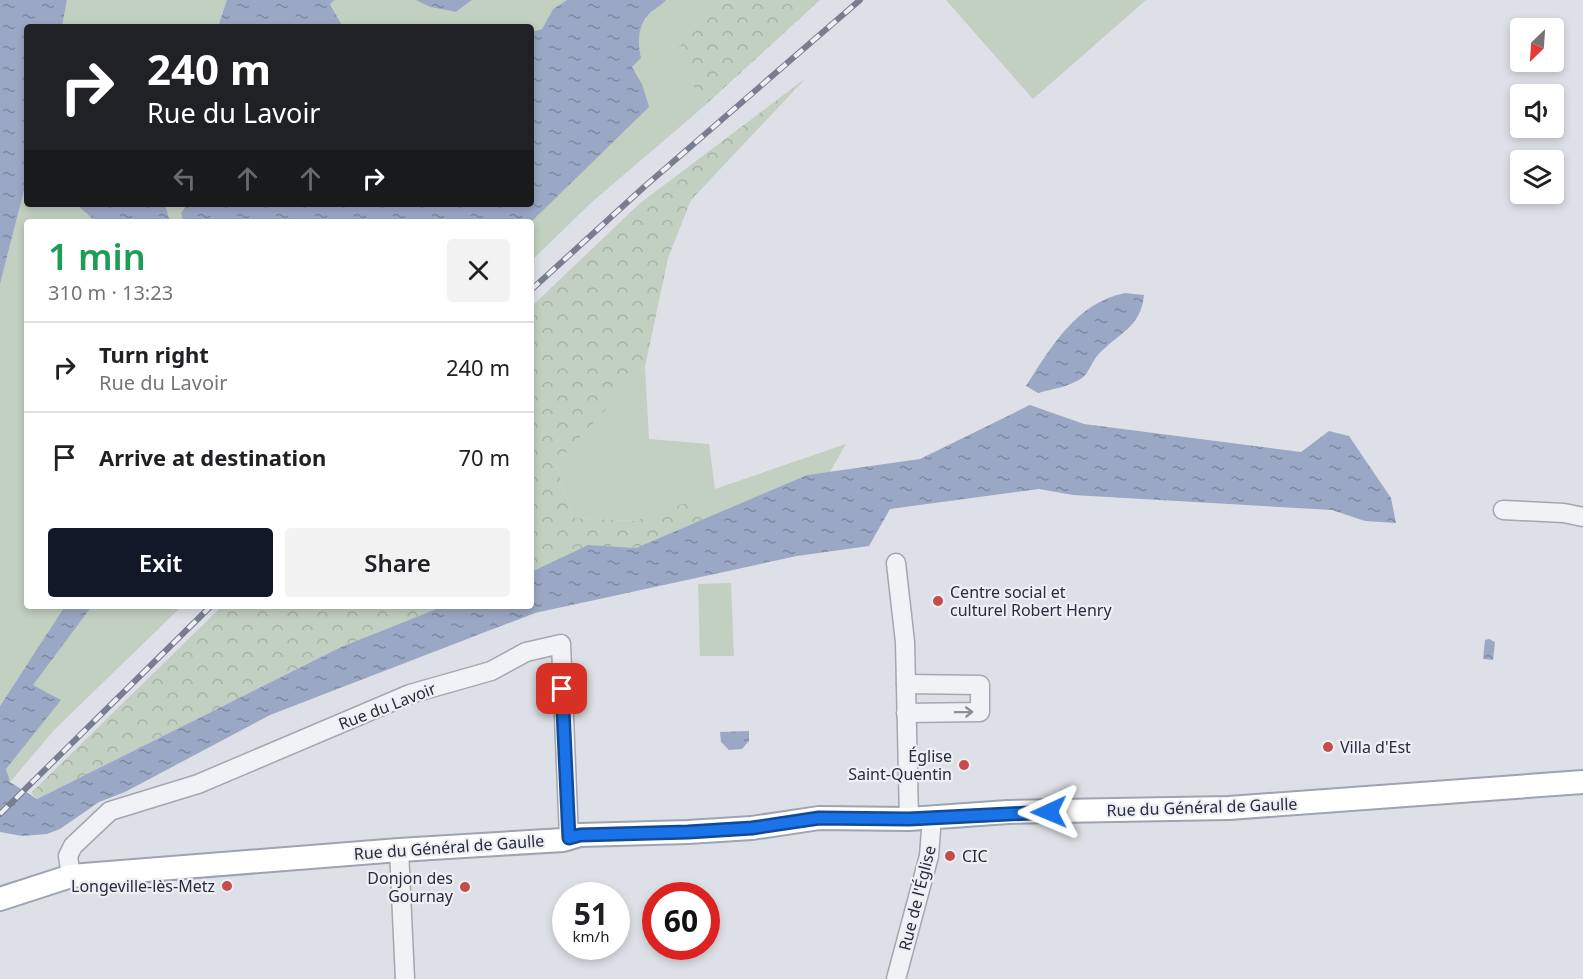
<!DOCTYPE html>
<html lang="en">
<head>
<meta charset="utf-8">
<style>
  body { margin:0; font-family:"Noto Sans",sans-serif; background:#f2f2f2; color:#202124; height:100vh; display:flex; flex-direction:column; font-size:22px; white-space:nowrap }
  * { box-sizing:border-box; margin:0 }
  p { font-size:20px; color:#757577 }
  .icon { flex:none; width:33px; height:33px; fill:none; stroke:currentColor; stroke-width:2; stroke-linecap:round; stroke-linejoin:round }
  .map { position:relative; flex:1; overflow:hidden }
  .sheet { position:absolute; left:24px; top:219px; width:510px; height:390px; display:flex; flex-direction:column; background:#fff; border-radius:6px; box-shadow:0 3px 9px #0003 }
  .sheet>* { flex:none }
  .hud { position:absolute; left:24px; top:24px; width:510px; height:183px; border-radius:6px; box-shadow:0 3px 9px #0003; background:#202124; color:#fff; overflow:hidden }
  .needle { width:39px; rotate:205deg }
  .fabs { position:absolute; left:1510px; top:18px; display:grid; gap:12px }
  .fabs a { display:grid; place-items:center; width:54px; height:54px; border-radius:6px; background:#fff; box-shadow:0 3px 9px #0003; font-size:30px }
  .speed { position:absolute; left:552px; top:882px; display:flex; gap:12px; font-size:30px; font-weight:700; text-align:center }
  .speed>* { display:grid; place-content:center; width:78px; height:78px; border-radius:50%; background:#fff; box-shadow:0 3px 9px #0003; line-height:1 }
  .speed small { font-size:15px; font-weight:400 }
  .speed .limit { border:9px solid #d22; background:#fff; color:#111 }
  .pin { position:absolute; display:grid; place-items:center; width:51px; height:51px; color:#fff; margin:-26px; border-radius:12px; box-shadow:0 3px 9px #0006 }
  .me { position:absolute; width:66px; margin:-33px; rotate:269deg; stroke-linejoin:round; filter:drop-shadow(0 0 4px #0008) }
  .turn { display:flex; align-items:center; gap:21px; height:126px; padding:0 24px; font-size:27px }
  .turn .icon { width:78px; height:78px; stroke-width:2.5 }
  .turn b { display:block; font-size:42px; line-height:51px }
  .lanes { display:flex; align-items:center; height:57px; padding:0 24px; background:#0003; justify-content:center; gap:30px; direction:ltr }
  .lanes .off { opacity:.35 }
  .round { display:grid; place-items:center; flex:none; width:63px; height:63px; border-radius:6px; background:#f2f2f2 }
  .overview { display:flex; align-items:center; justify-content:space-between; height:102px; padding:0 24px }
  h1 { font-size:36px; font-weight:600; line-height:45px; color:#1e9e55 }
  .button { display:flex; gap:12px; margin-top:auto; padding:12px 24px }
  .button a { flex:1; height:69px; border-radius:6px; background:#111827; color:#fff; font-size:24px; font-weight:600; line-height:69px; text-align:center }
  .button a+a { background:#f2f2f2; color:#202124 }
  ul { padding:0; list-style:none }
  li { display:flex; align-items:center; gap:18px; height:90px; padding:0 24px; border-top:2px solid #e0e0e0 }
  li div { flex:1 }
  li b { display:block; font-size:22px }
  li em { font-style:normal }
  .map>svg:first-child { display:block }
  .green { fill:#c1d0c0 }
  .forest { fill:url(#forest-crowns) }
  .water { fill:url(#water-ripples) }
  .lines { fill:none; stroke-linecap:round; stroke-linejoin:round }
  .minor-casing { stroke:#a4a6b1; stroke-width:21 }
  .major-casing { stroke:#9ea3b2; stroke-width:26 }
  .minor { stroke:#f1f2f6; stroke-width:18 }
  .major { stroke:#fff; stroke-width:22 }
  .rail-casing { stroke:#797d90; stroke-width:6 }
  .rail { stroke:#edeff5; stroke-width:4; stroke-dasharray:11; stroke-linecap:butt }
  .oneway { stroke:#8c8f9a }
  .route-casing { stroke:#114b97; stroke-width:15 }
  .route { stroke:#1a73e8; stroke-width:10 }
  .poi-dot { fill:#c74c49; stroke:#edeff5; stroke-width:2 }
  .labels { text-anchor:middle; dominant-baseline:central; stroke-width:4.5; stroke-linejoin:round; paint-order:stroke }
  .poi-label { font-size:16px; fill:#282c3d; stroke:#edeff5; text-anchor:start }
  .street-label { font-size:16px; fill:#282c3d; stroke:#edeff5 }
</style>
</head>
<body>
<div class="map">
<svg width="1583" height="979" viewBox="0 0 1583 979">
  <defs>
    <pattern id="forest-crowns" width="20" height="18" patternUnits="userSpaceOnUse" patternTransform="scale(1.5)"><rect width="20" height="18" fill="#c1d0c0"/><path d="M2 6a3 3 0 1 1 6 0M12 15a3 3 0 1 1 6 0" fill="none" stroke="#a6b3a6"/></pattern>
    <pattern id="water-ripples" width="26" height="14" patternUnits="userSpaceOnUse" patternTransform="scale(1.5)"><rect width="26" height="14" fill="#9ba8c5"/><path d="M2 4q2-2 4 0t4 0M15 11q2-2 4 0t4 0" fill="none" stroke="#7e89a1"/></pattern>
  </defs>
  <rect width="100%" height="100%" fill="#dee0e7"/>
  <g class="green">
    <path d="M 67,0 L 227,0 L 228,3 L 218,27 L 62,27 Z"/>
    <path d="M 335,0 L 416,0 L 430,7 L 456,12 L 472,0 L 567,0 L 553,9 L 542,29 L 531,32 L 531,27 L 343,27 L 330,3 Z"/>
    <path d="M 666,0 L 728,0 L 680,47 L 702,108 L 592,202 L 531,261 L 531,222 L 563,189 L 642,84 L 632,67 L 640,58 C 637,43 638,23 651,12 C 656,8 662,5 666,0 Z"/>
    <path d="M 946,0 L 1146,0 L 1033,99 Z"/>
    <path d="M 27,179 L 27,204 L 76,204 L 96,222 L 27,222 L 27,606 L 65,606 L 0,706 L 0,284 Z"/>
    <path d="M 165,204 L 187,204 L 181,213 L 183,222 L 170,222 Z"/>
    <path d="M 645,367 L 649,439 L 709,444 L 715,489 L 846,444 L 830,472 L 807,475 L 710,517 L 700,499 L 634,521 L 573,518 L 556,464 Z"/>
    <path d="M 731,583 L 734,656 L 700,656 L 698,584 Z"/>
    <path d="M 92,606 L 182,606 L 55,729 L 10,782 L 5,769 L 60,700 L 32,685 Z"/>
  </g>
  <g class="forest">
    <path d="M 728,0 L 820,0 L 702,108 L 679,47 Z"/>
    <path d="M 806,78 L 691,200 L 668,258 L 645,367 L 556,464 L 573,518 L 634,521 L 700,498 L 710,517 L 636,548 L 588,545 L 531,572 L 531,307 L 639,204 Z"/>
    <path d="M 222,606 L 444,606 L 341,647 L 37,799 L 31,793 Z"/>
  </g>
  <g class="water">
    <path d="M 0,0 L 67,0 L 62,27 L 27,27 L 27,179 L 0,284 Z"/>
    <path d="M 227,0 L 335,0 L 330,4 L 343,27 L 218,27 Z"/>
    <path d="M 416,0 L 472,0 L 456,12 L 430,7 Z"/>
    <path d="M 567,0 L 666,0 C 662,5 656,8 651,12 C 638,23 637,43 641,58 L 632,67 L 642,84 L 649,107 L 531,222 L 183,222 L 181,213 L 187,204 L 531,204 L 531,32 L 542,29 L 553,9 Z"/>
    <path d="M 76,204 L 165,204 L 170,222 L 96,222 Z"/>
    <path d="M 1125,293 L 1144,295 C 1141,328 1118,333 1098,355 C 1092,361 1089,373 1082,378 C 1069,387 1052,389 1038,393 L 1026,386 C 1051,347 1076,303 1125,293 Z"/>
    <path d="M 1030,405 L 1084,424 L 1301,452 L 1329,431 L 1349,436 L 1391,498 L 1396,523 L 1365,521 L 1332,510 L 1073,495 L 1039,489 L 890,509 L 869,546 L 797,556 L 535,613 L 270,715 L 125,792 L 99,802 L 60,829 L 47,834 L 22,836 L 0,832 L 0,706 L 65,606 L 92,606 L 33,685 L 61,700 L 6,769 L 10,782 L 37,799 L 341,647 L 444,606 L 531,606 L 531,572 L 588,545 L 636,548 L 807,475 L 920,459 Z"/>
    <path d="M 1489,639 L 1495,642 L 1493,660 L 1483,659 L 1485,640 Z"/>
    <path d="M 749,731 L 749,741 L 742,749 L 729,750 L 721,742 L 720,732 Z"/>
  </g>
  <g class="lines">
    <defs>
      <g id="minor">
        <path d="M 1503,510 L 1564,513 L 1583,517"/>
        <path d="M 896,563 L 905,642 L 909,819"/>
        <path d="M 906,713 L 980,712 L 980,685 L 906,684"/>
        <path d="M 399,850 L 405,979"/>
        <path d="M 71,876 L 68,856 L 73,846 L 110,811 L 198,784 L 410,694 L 491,671 L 526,652 L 561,644 L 569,838"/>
        <path d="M 896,979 L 929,856 L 932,817"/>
      </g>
      <path id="major" d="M 0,899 L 71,876 L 399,850 L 563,840 L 580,835 L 688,832 L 752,828 L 819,818 L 909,819 L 1008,812 L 1229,808 L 1583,782"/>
    </defs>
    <use href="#minor" class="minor-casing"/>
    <use href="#major" class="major-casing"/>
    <use href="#minor" class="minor"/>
    <use href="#major" class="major"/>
    <defs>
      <g id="rail">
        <path d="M 531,290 L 644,187 L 860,0"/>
        <path d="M 0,814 L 211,606"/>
      </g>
    </defs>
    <use href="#rail" class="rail-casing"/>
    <use href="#rail" class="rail"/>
  </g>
  <defs><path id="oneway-shaft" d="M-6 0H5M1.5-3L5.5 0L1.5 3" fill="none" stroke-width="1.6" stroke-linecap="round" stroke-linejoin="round" transform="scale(1.5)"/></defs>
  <use class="oneway" href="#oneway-shaft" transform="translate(964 712) rotate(-1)"/>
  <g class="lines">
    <defs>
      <path id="route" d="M 562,689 L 569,838 L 580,835 L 688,832 L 752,828 L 819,818 L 909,819 L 1049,812"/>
    </defs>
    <use href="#route" class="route-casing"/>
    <use href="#route" class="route"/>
  </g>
  <g class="poi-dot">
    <circle cx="938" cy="601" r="6"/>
    <circle cx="1328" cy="747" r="6"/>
    <circle cx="964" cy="765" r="6"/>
    <circle cx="950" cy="856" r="6"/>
    <circle cx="227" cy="886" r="6"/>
    <circle cx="465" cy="887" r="6"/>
  </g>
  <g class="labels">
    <g class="poi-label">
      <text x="950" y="592">Centre social et<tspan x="950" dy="18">culturel Robert Henry</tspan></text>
      <text x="1340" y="747">Villa d'Est</text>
      <text x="952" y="756" text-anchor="end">Église<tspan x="952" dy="18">Saint-Quentin</tspan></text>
      <text x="962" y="856">CIC</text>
      <text x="453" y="878" text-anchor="end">Donjon des<tspan x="453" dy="18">Gournay</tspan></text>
      <text x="215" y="886" text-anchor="end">Longeville-lès-Metz</text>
    </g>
    <g class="street-label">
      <text transform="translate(387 706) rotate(-21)">Rue du Lavoir</text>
      <text transform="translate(1202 807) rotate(-2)">Rue du Général de Gaulle</text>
      <text transform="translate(449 847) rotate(-4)">Rue du Général de Gaulle</text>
      <text transform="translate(917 898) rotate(-76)">Rue de l'Église</text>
    </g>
  </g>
</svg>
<div class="fabs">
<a><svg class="needle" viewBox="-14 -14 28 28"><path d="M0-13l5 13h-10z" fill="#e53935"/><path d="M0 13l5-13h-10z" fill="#757577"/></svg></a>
<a><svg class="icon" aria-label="sound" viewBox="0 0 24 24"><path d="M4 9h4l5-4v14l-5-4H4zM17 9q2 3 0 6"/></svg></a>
<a><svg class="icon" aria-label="layers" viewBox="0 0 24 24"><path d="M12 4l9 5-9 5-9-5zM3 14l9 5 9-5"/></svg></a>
</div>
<div class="speed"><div>51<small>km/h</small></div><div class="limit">60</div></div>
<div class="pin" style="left:562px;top:689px;background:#d93025"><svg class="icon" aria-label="arrive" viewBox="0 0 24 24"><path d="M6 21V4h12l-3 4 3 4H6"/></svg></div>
<svg class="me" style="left:1049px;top:812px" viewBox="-20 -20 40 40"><path d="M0-17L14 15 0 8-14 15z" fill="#1a73e8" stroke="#fff" stroke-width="4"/></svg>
<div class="hud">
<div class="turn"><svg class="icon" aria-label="right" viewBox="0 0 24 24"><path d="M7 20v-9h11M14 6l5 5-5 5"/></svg><div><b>240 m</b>Rue du Lavoir</div></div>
<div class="lanes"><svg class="icon off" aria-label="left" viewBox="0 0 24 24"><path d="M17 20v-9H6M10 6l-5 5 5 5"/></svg><svg class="icon off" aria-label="ahead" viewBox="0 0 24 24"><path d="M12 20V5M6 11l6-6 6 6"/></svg><svg class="icon off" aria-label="ahead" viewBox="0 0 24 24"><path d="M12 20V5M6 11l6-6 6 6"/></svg><svg class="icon" aria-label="right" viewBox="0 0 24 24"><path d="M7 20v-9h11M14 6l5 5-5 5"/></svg></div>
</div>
<section class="sheet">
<div class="overview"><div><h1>1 min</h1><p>310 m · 13:23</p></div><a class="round"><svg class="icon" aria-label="close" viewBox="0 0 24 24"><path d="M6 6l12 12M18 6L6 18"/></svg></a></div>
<ul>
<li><svg class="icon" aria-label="right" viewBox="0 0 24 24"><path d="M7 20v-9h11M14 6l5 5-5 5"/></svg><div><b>Turn right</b><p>Rue du Lavoir</p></div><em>240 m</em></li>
<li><svg class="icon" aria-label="arrive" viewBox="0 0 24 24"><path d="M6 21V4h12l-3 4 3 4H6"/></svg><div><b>Arrive at destination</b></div><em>70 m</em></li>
</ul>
<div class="button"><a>Exit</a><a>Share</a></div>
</section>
</div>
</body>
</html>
